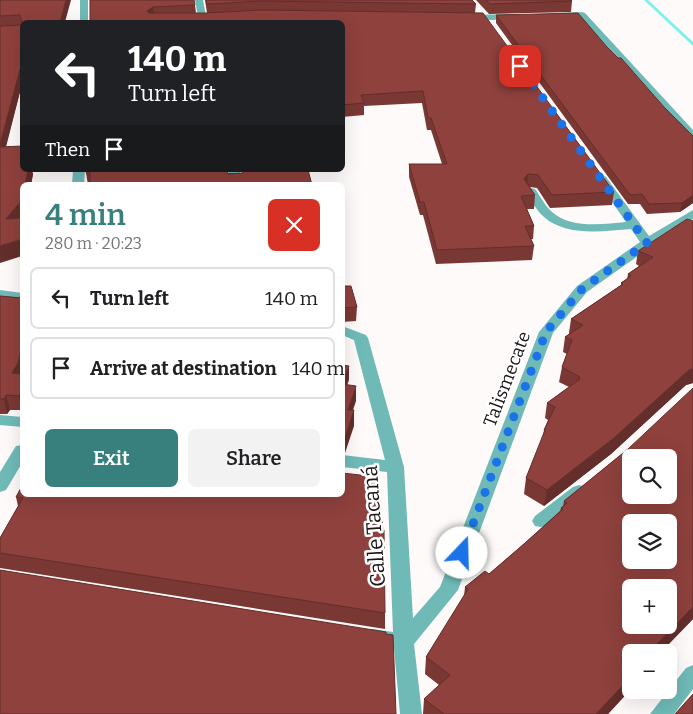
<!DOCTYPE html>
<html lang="en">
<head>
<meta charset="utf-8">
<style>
  body { margin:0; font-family:Bitter,serif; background:#f2f2f2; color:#202124; height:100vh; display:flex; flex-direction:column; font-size:19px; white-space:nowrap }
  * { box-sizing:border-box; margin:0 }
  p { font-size:16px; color:#757577 }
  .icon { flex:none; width:28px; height:28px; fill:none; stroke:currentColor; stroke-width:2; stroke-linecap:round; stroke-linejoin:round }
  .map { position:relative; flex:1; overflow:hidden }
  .panel { position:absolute; left:20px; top:182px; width:325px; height:315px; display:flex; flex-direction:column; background:#fff; border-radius:8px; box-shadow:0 5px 20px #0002 }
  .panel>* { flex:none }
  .top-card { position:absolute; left:20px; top:20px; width:325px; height:152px; border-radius:8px; box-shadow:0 5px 20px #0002; background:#202124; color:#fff; overflow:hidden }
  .tools { position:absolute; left:622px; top:449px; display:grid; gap:10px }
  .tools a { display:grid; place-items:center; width:55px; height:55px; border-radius:8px; background:#fff; box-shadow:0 5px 20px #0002; font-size:25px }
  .pin { position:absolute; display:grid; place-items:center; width:42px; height:42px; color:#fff; margin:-21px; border-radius:10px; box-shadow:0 2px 8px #0006 }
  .me { position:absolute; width:55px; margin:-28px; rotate:21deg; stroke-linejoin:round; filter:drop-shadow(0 0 4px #0008) }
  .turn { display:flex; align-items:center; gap:18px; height:105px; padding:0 25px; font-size:22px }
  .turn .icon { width:65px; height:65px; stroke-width:2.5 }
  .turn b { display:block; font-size:35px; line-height:42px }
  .then { display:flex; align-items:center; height:48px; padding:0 25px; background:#0003; gap:10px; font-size:19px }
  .round { display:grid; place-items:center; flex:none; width:52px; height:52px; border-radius:8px; background:#f2f2f2 }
  .headline { display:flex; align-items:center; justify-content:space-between; height:85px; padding:0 25px }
  h1 { font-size:30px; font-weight:600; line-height:38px; color:#38807e }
  .cta { display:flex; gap:10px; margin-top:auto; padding:10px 25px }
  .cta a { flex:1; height:58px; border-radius:8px; background:#38807e; color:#fff; font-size:20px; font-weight:600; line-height:58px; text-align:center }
  .cta a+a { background:#f2f2f2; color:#202124 }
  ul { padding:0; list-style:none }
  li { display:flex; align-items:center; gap:15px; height:62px; margin:0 10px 8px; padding:0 15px; border:2px solid #e0e0e0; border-radius:8px }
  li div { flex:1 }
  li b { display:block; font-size:19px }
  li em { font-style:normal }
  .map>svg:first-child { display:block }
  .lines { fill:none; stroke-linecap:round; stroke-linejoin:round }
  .stream { fill:#7cf0ed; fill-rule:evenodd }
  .minor { fill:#6fbab7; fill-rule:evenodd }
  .tertiary { fill:#6fbab7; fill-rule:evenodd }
  .wall { fill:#7a3834 }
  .shaded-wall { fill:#632e2b }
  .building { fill:#8e413d; stroke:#632e2b; fill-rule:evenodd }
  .route { stroke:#1a73e8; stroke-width:9; stroke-dasharray:0 16.2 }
  .labels { text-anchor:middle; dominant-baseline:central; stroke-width:5; stroke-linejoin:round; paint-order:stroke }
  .street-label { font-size:18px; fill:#1c1616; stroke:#fff }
  .near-street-label { font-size:21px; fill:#1c1616; stroke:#fff }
</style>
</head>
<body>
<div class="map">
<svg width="693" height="714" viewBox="0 0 693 714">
  <rect width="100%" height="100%" fill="#fdfaf9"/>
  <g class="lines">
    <path class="stream" d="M 644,0 L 648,0 L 693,42 L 693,46 Z"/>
    <g class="minor">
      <rect x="80" y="0" width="8" height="22"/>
      <path d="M 195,0 L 203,0 L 207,22 L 199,22 Z"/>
      <path d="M 582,12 L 585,13 L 693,130 L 693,139 L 689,138 L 580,18 L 560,19 L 556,16 L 560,13 Z"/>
      <path d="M 515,14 L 519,17 L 518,19 L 468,21 L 464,18 L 468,15 Z"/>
      <path d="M 73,170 L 85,170 L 84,185 L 72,185 Z"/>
      <path d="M 228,170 L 240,170 L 242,185 L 230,185 Z"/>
      <path d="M 602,175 L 606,177 L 649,236 L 693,210 L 693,219 L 652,246 L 587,292 L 553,333 L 458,590 L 414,644 L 422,714 L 400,714 L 394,648 L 366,643 L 363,637 L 366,631 L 373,629 L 393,632 L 387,472 L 342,467 L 342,455 L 385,460 L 354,340 L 342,335 L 342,326 L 366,335 L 368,338 L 404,467 L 413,618 L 440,587 L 539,332 L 577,286 L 640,242 L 631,229 C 604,231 566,237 544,217 C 536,210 531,200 525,192 L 531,188 L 535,189 C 541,197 545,206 552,212 C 571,229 603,224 626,222 L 596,179 Z"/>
      <path d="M 0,415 L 22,417 L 22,427 L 0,425 Z"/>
      <path d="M 579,485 L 585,487 L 588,491 L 585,495 L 547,526 L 541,527 L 535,526 L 532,521 L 535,516 L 573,487 Z"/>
      <path d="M 693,665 L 693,689 L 674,714 L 650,714 L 686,668 Z"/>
    </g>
    <g class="tertiary">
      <path d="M 0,290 L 22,293 L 22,301 L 0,298 Z"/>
      <path d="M 22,445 L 22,463 L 6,490 L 0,492 L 0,472 L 16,446 Z"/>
    </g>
  </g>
  <g class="wall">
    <path d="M 0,0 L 71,0 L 22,22 L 22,84 L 6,147 L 33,174 L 31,185 L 22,185 L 0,263 Z"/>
    <path d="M 90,0 L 195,5 L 196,13 L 207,13 L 205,0 L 472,0 L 476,4 L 475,13 L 614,192 L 612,205 L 550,208 L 537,188 L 530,187 L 535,195 L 534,209 L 527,209 L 534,226 L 533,239 L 531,239 L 534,246 L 532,260 L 436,264 L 423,215 L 420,215 L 409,177 L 409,164 L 442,164 L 431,130 L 427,130 L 422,103 L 364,106 L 364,115 L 342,117 L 342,22 L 90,22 Z"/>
    <path d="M 476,0 L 571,0 L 572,1 L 571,12 L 489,14 Z"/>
    <path d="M 496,15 L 607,47 L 664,107 L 693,136 L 693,203 L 680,212 L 647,214 L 640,204 L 628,204 L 496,23 Z"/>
    <path d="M 241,170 L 308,170 L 312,185 L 88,185 L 86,173 L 242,173 Z"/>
    <path d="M 693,221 L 693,383 L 686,385 L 611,454 L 544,506 L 524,494 L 526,478 L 543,436 L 544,430 L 548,420 L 545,418 L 547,403 L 569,387 L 559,382 L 562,367 L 567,354 L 563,352 L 565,337 L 569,334 L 569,333 L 571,319 L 621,285 L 621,283 L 627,279 L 628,274 L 639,266 L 636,264 L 638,251 Z"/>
    <path d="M 342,282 L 344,286 L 357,307 L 356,321 L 342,322 Z"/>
    <path d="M 0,296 L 22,298 L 22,410 L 10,410 L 7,414 L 0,414 Z"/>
    <path d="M 628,449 L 693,619 L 661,652 L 631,652 L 631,689 L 608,714 L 423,714 L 424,699 L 439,685 L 425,674 L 426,657 L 464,596 L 465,587 L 489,574 L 525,543 L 560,511 L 561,508 L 563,506 L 564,501 Z"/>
    <path d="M 22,486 L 385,613 L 385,629 L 0,568 L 0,538 L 18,506 L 16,497 Z"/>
  </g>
  <g class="shaded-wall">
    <path d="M 66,0 L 71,0 L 65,22 L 60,22 Z"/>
    <path d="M 153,7 L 154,17 L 147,11 Z"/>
    <path d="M 22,62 L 22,84 L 2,161 L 0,150 L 0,145 Z"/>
    <path d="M 28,170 L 32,170 L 33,174 L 31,185 L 25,185 Z"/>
    <path d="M 528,174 L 527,187 L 524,179 Z"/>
    <path d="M 693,195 L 693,203 L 680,212 L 682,203 Z"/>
    <path d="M 22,200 L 22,218 L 6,219 Z"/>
    <path d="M 22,239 L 22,256 L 0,263 L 0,246 Z"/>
    <path d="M 22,348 L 22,373 L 21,377 L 12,373 Z"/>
    <path d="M 349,366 L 349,380 L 342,399 L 342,383 Z"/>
    <path d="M 693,369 L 693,383 L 686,385 L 611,454 L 544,506 L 547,490 L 689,370 Z"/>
    <path d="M 356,386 L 356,401 L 348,425 L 348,410 Z"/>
    <path d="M 22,389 L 22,410 L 19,396 Z"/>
    <path d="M 6,395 L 10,410 L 7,414 L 4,399 Z"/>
    <path d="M 354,410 L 354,426 L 345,453 L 342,454 L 342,439 Z"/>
    <path d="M 693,607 L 693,619 L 661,652 L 650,652 Z"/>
    <path d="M 631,677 L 631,689 L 608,714 L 596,714 Z"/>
  </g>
  <g class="building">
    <path d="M 0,0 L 66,0 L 60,22 L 22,22 L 22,62 L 0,145 L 0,26 L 20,25 L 22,23 L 20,15 L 0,16 Z"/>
    <path d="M 90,0 L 194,0 L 195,5 L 153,7 L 147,11 L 149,13 L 206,13 L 262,10 L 483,13 L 614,192 L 552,195 L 538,175 L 528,174 L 524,179 L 535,195 L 521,196 L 534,226 L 525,226 L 534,246 L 437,250 L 424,202 L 420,202 L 409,164 L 447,164 L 431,118 L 428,118 L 423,91 L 361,95 L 364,103 L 342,105 L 342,22 L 90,22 Z"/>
    <path d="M 206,0 L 472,0 L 476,4 L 262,1 L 207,4 Z"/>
    <path d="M 486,0 L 571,0 L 572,1 L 490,4 Z"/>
    <path d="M 578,13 L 607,47 L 618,58 L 621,58 L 664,107 L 693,136 L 693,195 L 682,203 L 649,204 L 642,194 L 630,195 L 496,15 Z"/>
    <path d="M 22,146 L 22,170 L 28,170 L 25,185 L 22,185 L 22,200 L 6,219 L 22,218 L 22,239 L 0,246 L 0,147 Z"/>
    <path d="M 87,170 L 227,170 L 228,174 L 243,173 L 242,170 L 308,170 L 312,185 L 90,185 L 90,173 L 86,173 Z"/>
    <path d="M 687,219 L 693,221 L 693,369 L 689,370 L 614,438 L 547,490 L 526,478 L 545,430 L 544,430 L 555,407 L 547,403 L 580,379 L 579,378 L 580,377 L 562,367 L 572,340 L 565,337 L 583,325 L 571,319 L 623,284 L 621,283 L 631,276 L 628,274 L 653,257 L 638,251 Z"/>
    <path d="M 342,282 L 344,286 L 351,286 L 357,307 L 342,308 Z"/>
    <path d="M 0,296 L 22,298 L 22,348 L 18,363 L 12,373 L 22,374 L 22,389 L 19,396 L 6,395 L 4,399 L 0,399 Z"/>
    <path d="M 342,365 L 349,366 L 342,383 Z"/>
    <path d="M 342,384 L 356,386 L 348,410 L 354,410 L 345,438 L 342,439 Z"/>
    <path d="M 693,388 L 693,607 L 650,651 L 652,652 L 631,652 L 631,677 L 596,714 L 444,714 L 424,699 L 450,675 L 426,657 L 468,589 L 465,587 L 485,571 L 489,574 L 525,543 L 563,509 L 561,508 L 567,503 L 564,501 L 628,449 ZM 631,458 L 669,458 L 669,495 L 631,495 ZM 631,522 L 669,522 L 669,560 L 631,560 ZM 631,588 L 669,588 L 669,625 L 631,625 Z"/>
    <path d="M 342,473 L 378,477 L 383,530 L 384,530 L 385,613 L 0,553 L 0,538 L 23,498 L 16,497 L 22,486 L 22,495 L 342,495 Z"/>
    <path d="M 0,570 L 386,632 L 386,634 L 393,635 L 396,714 L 0,714 Z"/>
    <path d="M 693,694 L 693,714 L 675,714 Z"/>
  </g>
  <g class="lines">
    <path class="route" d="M 462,553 L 546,332 L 582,289 L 647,243 L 520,66"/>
  </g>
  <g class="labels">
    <g class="street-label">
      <text transform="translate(507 379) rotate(-69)">Talismecate</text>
    </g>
    <g class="near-street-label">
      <text transform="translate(374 526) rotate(-94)">Calle Tacaná</text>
    </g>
  </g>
</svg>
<div class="tools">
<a><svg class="icon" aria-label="search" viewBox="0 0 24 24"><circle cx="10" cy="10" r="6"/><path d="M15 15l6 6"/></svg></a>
<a><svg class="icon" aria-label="layers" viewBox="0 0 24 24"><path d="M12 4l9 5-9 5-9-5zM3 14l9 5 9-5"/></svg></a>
<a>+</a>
<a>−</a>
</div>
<div class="pin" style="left:520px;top:66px;background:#d93025"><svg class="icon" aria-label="arrive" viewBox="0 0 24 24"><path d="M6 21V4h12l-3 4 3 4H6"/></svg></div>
<svg class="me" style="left:462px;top:553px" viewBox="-20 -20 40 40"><circle r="19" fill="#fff"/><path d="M0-13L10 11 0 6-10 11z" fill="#1a73e8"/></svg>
<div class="top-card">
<div class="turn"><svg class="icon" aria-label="left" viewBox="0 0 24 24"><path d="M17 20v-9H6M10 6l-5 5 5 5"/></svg><div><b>140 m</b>Turn left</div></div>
<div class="then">Then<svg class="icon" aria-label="arrive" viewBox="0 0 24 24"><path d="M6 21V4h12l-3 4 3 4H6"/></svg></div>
</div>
<section class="panel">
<div class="headline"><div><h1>4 min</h1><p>280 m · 20:23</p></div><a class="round" style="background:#d93025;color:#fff"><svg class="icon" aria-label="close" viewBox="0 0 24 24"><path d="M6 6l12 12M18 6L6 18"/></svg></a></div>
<ul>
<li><svg class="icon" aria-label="left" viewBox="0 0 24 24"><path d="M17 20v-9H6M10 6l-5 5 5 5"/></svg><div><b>Turn left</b></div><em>140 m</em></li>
<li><svg class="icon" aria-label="arrive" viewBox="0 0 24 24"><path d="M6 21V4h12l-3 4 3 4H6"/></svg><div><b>Arrive at destination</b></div><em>140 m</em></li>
</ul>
<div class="cta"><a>Exit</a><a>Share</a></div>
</section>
</div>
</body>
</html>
